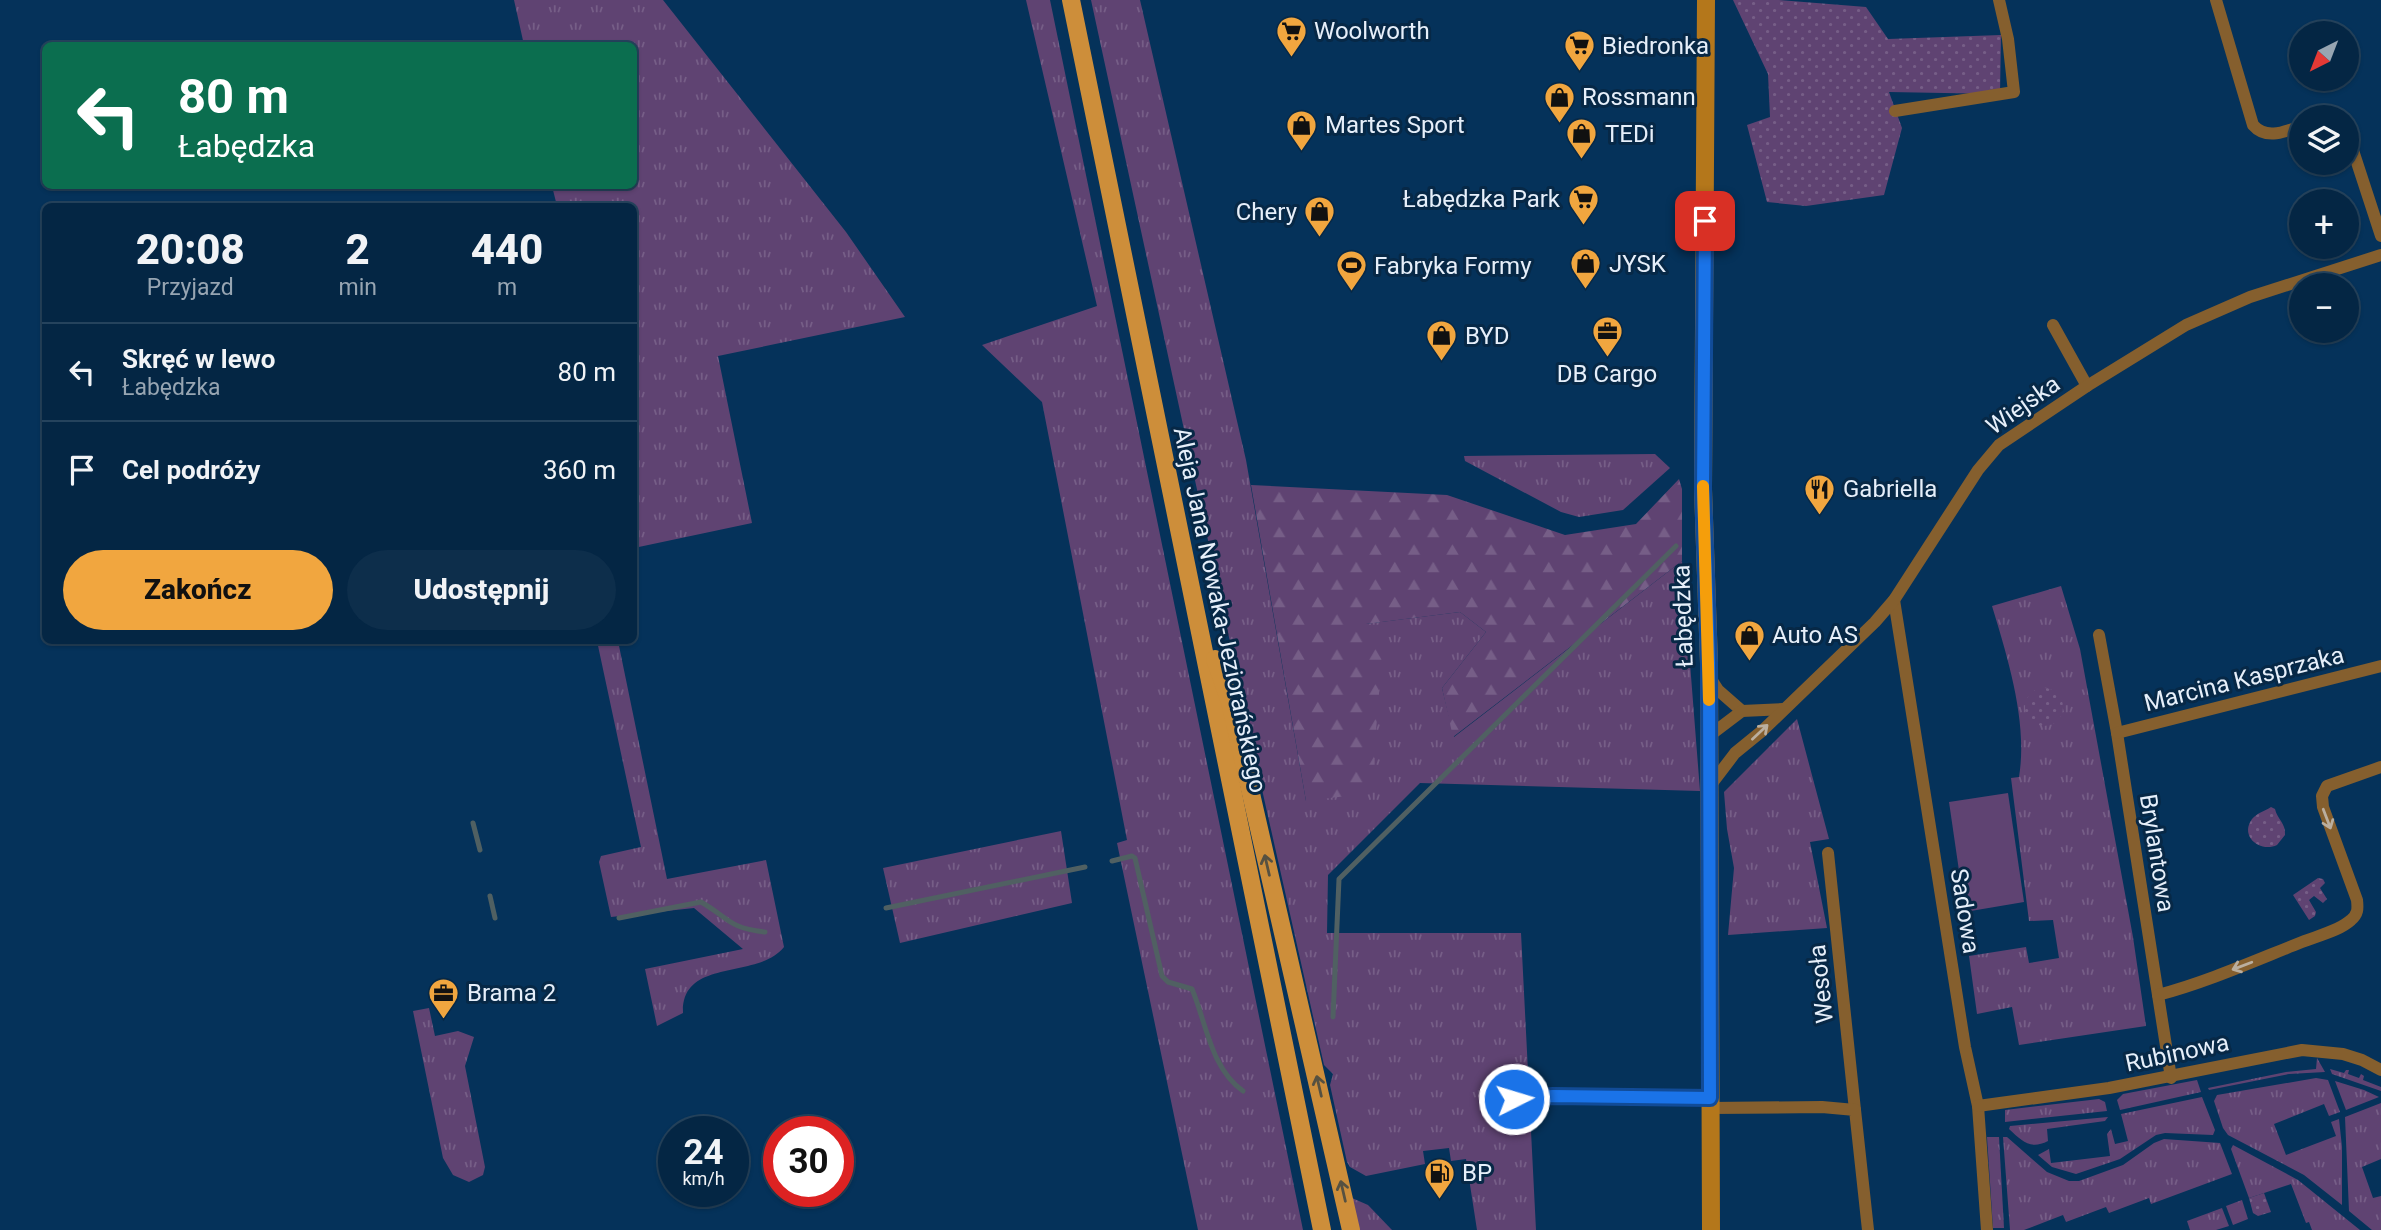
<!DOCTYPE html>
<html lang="pl">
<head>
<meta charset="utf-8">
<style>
  body { margin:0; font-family:Roboto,sans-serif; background:#0d2e4b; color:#f1f3f6; height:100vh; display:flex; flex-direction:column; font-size:26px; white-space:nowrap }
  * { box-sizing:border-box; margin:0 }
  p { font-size:23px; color:#97a5b2 }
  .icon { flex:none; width:38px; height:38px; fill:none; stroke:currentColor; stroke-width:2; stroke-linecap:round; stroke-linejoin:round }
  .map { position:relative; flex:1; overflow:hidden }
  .details { position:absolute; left:42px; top:203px; width:595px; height:441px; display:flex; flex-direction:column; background:#042644; border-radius:10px; box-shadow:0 2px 5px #0004,0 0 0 2px #25435d }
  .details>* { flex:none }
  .guide { position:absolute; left:42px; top:42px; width:595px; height:147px; border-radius:10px; box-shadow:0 2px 5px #0004,0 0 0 2px #25435d; background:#0b6e4f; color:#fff; overflow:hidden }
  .needle { width:46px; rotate:222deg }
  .fabs { position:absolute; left:2289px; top:21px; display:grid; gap:14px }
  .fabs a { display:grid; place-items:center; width:70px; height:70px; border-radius:50%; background:#042644; box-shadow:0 2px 5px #0004,0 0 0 2px #25435d; font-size:35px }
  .speed { position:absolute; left:658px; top:1116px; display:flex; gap:14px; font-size:35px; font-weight:700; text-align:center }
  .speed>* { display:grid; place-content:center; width:91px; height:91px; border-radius:50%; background:#042644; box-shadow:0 2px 5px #0004,0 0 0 2px #25435d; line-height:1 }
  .speed small { font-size:18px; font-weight:400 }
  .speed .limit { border:10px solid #d22; background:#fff; color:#111 }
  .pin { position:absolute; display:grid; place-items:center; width:60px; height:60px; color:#fff; margin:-30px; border-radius:14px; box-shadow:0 4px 10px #0006 }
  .me { position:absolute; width:77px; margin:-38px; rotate:85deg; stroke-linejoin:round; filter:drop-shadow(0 0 5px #0008) }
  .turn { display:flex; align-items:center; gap:24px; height:147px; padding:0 21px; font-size:32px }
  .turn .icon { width:91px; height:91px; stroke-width:2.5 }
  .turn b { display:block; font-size:49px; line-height:60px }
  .eta { display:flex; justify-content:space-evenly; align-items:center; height:119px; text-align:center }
  .eta b { font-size:42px; font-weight:800; line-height:49px }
  .action { display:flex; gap:14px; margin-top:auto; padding:14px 21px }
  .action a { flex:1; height:80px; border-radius:42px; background:#f1a63f; color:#111; font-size:28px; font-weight:800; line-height:80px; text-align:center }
  .action a+a { background:#0d2e4b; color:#f1f3f6 }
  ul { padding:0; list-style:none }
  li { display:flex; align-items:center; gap:21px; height:98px; padding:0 21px; border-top:2px solid #25435d }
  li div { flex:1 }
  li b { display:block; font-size:26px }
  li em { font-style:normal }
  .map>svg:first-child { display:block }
  .grass { fill:url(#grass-tufts) }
  .forest { fill:url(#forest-firs) }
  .park { fill:url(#park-dots) }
  .pitch { fill:#5f4372 }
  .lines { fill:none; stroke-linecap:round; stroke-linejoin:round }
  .stream { stroke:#506062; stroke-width:5 }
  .street { stroke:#855f2e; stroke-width:12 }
  .secondary { stroke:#b4771b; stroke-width:18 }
  .primary { stroke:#cd8e3a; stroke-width:18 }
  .oneway { stroke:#baae9e }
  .oneway2 { stroke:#565141 }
  .route-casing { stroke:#114b97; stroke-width:18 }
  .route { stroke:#1a73e8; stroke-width:12 }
  .slow { stroke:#f59e0b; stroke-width:12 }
  .labels { text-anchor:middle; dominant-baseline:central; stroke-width:6; stroke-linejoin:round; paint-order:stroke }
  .poi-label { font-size:24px; fill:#e6effa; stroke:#072846; text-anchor:start }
  .street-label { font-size:24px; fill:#e6effa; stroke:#072846 }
</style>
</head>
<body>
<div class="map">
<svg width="2381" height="1230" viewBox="0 0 2381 1230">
  <defs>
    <pattern id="grass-tufts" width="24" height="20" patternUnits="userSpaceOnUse" patternTransform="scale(1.75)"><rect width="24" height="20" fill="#5f4372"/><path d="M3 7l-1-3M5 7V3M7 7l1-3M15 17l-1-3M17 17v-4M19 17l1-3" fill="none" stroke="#765e87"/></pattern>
    <pattern id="forest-firs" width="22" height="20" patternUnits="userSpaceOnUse" patternTransform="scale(1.75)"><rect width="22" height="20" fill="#5f4372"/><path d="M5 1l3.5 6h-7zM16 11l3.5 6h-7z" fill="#765e87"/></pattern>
    <pattern id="park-dots" width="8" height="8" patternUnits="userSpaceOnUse" patternTransform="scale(1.75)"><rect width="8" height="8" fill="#5f4372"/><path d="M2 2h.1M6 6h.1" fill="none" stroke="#765e87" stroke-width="1.8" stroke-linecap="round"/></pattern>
  </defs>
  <rect width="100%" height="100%" fill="#05325a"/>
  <g class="grass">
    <path d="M 514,0 L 663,0 L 846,232 L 905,317 L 718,356 L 752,523 L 634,548 L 634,206 L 557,206 L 552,186 L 634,186 L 634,46 L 524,45 Z"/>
    <path d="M 1026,0 L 1050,0 L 1303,1230 L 1198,1230 L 1117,843 L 1127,840 L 1042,402 L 982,345 L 1097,306 Z"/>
    <path d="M 1091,0 L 1140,0 L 1246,460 L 1306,801 L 1365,624 L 1460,612 L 1486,632 L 1442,688 L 1454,737 L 1682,561 L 1700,791 L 1420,783 L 1328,875 L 1327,933 L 1521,933 L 1536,1230 L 1477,1230 L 1466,1159 L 1451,1161 L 1449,1148 L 1423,1151 L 1425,1164 L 1366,1176 L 1350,1167 L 1347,1162 L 1330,1085 L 1333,1074 L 1324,1065 L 1261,785 Z"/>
    <path d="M 1655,454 L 1670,468 L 1623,510 L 1579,517 L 1561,512 L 1465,461 L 1464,456 Z"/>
    <path d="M 2061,586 L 2080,649 L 2133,937 L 2146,1026 L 2019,1045 L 2012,1007 L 1977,1014 L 1969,956 L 2026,947 L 2029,963 L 2059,958 L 2053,920 L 2029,921 L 2011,778 L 2019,777 C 2028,722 2008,659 1992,606 Z"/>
    <path d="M 597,641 L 618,641 L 667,879 L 766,860 L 784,947 C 758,980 681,957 683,1013 L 657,1026 L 645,969 L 743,949 L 694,908 L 611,917 L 599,862 L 601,856 L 641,847 Z"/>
    <path d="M 1797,719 L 1829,839 L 1810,842 L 1827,928 L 1728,935 L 1734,868 L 1727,829 L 1724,792 Z"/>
    <path d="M 1061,831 L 1072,903 L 900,943 L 883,868 Z"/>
    <path d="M 429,1008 L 435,1036 L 458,1031 L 474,1037 L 465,1066 L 485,1167 L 483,1175 L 469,1182 L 453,1175 L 443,1158 L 413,1011 Z"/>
    <path d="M 2317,1058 L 2325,1072 L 2289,1074 L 2209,1090 L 2208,1088 L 2286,1072 L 2316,1069 Z"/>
    <path d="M 2330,1069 L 2344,1073 L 2346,1070 L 2349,1070 L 2348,1074 L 2359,1078 L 2361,1074 L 2364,1076 L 2363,1080 L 2381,1087 L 2381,1091 L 2332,1074 Z"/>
    <path d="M 2316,1078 L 2328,1080 L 2340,1112 L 2329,1116 L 2324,1104 L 2274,1124 L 2286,1155 L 2336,1136 L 2331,1122 L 2339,1119 L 2342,1147 L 2342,1205 L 2304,1175 L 2228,1135 L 2223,1128 L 2214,1101 L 2217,1095 Z"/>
    <path d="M 2197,1080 L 2201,1092 L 2120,1110 L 2117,1100 L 2123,1094 Z"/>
    <path d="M 2335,1081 L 2364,1090 L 2379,1097 L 2346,1110 Z"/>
    <path d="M 2202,1097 L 2215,1130 L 2213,1135 L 2165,1133 L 2156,1135 L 2120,1159 L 2076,1174 L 2052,1167 L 2038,1155 L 2049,1149 L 2051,1163 L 2110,1156 L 2107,1134 L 2111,1129 L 2115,1144 L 2128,1141 L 2121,1114 Z"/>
    <path d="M 2099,1099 L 2105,1102 L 2107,1111 L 2005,1122 L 2005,1110 Z"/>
    <path d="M 2381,1103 L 2381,1159 L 2362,1167 L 2373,1198 L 2381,1196 L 2381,1230 L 2372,1230 L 2349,1211 L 2345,1117 Z"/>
    <path d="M 2108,1117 L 2105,1121 L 2047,1129 L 2048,1141 C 2030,1150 2022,1141 2009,1129 L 2010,1126 Z"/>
    <path d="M 1987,1137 L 1999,1137 L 2004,1228 L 1993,1228 Z"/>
    <path d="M 2003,1137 L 2007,1137 L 2047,1172 L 2069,1181 L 2079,1181 L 2123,1165 L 2154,1143 L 2164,1139 L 2220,1143 L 2232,1174 L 2151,1204 L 2149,1198 L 2109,1213 L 2106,1207 L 2066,1222 L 2063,1215 L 2024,1230 L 2010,1230 Z"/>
    <path d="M 2233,1145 L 2298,1180 L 2360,1230 L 2312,1230 L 2309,1222 L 2306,1223 L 2291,1184 L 2249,1198 L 2231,1149 Z"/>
    <path d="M 1352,1198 L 1368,1205 L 1392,1230 L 1357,1230 Z"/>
    <path d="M 2242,1200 L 2248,1219 L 2233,1225 L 2226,1206 Z"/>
    <path d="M 2222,1208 L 2229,1226 L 2216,1230 L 2190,1230 L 2187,1221 Z"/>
  </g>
  <path class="forest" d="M 1679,479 L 1682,489 L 1682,561 L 1453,737 L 1442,688 L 1486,632 L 1460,612 L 1366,624 L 1382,656 L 1371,793 L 1306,801 L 1251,485 L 1447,495 L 1565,535 L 1636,524 Z"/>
  <g class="park">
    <path d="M 1733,0 L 1779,0 L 1866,7 L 1888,39 L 2001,35 L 2000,94 L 1889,92 L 1902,128 L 1884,195 L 1806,206 L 1767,202 L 1747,125 L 1770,117 L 1768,74 Z"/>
    <circle cx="2044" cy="707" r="19"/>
    <path d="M 2271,807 L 2275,809 C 2277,819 2286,823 2285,835 L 2277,845 C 2261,853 2239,837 2252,819 C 2257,813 2265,811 2271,807 Z"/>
    <path d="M 2318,878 L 2323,879 L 2325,883 L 2320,888 L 2327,899 L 2323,903 L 2314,896 L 2309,900 L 2316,912 L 2315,916 L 2309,920 L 2293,895 Z"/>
    <path d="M 2264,1193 L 2271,1212 L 2258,1216 L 2253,1213 L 2249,1198 Z"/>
  </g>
  <path class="pitch" d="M 2008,793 L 2024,902 L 1965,912 L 1949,802 Z"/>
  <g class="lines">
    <g class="stream">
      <path d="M 473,823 L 480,850"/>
      <path d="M 1112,861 L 1132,856 L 1135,858 L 1162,976 L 1168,982 L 1192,989 C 1206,1022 1211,1069 1243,1091"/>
      <path d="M 490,896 L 495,918"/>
      <path d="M 886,908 L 1085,867"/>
      <path d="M 619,918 L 701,902 C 729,918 728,928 765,932"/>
      <path d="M 1333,1017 L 1339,879 L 1676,546"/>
    </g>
    <g class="street">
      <path d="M 2216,0 L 2253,125 C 2266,140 2284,132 2301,126"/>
      <path d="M 1895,111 L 2014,92 L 2008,39 L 1999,0"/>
      <path d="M 2347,132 L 2381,236"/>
      <path d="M 2053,325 L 2087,386"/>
      <path d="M 1894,600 L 1965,1047 L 1978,1106 L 1987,1230"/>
      <path d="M 2099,635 L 2117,733 L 2171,1078"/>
      <path d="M 1709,676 L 1718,690 L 1742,711"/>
      <path d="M 2117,733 L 2381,666"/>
      <path d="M 1709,736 L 1742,711 L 1783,709"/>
      <path d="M 1710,786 L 1735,753 L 1762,731 L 1875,622 L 1894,600 L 1978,470 L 1999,445 L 2087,386 L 2186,325 L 2250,297 L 2381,255"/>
      <path d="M 1828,853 L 1855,1110"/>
      <path d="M 2158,995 C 2207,982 2254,961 2302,942 C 2317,936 2339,931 2351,920 C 2358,914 2358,909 2357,900 L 2323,807 L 2322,796 L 2327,786 L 2381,767"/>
      <path d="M 1514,1099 L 1554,1096 L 1710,1098"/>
      <path d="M 1978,1106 L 2109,1088 L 2302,1050 L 2343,1054 L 2362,1060 L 2381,1070"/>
      <path d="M 1710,1108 L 1822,1107 L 1855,1110 L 1868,1230"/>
    </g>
    <path class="secondary" d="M 1706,0 L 1703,489 L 1709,663 L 1711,1230"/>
    <g class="primary">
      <path d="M 1071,0 L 1322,1230"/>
      <path d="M 1215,659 L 1230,702 L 1351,1230"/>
    </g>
  </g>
  <defs><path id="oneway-shaft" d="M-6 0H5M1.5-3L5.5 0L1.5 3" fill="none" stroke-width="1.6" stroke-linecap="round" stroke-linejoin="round" transform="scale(1.75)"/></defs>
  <g class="oneway">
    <use href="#oneway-shaft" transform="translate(1760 732) rotate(-43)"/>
    <use href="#oneway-shaft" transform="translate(2327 819) rotate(69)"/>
    <use href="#oneway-shaft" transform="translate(2242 966) rotate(159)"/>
  </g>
  <g class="oneway2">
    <use href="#oneway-shaft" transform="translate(1267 865) rotate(-103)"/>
    <use href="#oneway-shaft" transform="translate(1319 1086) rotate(-103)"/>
    <use href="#oneway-shaft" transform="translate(1343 1191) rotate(-103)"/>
  </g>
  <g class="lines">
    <defs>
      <path id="route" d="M 1514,1099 L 1553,1096 L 1710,1098 L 1709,663 L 1703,489 L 1705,221"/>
    </defs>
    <use href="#route" class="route-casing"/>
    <use href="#route" class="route"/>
    <path class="slow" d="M 1703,486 L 1709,700"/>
  </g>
  <defs>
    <symbol id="supermarket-pin" viewBox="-11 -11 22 30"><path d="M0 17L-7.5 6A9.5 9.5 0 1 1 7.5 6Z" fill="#f1a63f" stroke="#072846"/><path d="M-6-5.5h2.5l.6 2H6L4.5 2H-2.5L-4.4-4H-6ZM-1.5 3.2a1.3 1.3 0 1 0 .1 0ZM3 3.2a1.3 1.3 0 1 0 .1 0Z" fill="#111"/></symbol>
    <symbol id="shop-pin" viewBox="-11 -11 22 30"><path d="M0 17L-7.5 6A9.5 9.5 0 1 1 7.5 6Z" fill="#f1a63f" stroke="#072846"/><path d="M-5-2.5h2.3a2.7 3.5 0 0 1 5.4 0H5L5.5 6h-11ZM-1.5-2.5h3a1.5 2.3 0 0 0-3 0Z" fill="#111"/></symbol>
    <symbol id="stadium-pin" viewBox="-11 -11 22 30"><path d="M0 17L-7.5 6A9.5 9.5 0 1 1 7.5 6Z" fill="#f1a63f" stroke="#072846"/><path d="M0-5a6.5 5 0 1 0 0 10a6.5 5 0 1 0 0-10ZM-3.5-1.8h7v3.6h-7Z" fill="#111"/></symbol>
    <symbol id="office-pin" viewBox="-11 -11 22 30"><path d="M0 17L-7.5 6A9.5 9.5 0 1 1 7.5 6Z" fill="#f1a63f" stroke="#072846"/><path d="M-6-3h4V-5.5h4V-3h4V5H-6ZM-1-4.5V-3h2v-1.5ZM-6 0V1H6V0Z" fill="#111"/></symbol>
    <symbol id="restaurant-pin" viewBox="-11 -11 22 30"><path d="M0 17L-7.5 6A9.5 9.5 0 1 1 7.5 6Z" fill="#f1a63f" stroke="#072846"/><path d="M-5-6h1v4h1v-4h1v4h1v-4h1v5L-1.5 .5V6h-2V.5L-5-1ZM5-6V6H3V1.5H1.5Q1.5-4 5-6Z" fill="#111"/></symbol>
    <symbol id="fuel-pin" viewBox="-11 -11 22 30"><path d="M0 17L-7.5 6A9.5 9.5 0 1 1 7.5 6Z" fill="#f1a63f" stroke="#072846"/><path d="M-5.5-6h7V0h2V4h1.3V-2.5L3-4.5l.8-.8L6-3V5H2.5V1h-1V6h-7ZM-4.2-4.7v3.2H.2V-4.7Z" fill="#111"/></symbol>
  </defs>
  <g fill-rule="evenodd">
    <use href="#supermarket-pin" x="1274" y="14" width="35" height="47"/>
    <use href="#supermarket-pin" x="1562" y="28" width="35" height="47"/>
    <use href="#shop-pin" x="1542" y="80" width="35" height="47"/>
    <use href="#shop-pin" x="1284" y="108" width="35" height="47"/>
    <use href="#shop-pin" x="1564" y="116" width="35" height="47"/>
    <use href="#supermarket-pin" x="1566" y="182" width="35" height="47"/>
    <use href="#shop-pin" x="1302" y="194" width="35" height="47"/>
    <use href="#shop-pin" x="1568" y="246" width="35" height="47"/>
    <use href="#stadium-pin" x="1334" y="248" width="35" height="47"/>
    <use href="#office-pin" x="1590" y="314" width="35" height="47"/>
    <use href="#shop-pin" x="1424" y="318" width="35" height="47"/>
    <use href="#restaurant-pin" x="1802" y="472" width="35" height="47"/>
    <use href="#shop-pin" x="1732" y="618" width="35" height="47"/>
    <use href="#office-pin" x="426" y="976" width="35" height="47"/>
    <use href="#fuel-pin" x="1422" y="1156" width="35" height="47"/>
  </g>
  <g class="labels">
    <g class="poi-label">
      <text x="1314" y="31">Woolworth</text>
      <text x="1602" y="46">Biedronka</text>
      <text x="1582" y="97">Rossmann</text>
      <text x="1325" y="125">Martes Sport</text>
      <text x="1605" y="134">TEDi</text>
      <text x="1560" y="199" text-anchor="end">Łabędzka Park</text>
      <text x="1297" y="212" text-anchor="end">Chery</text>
      <text x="1609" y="264">JYSK</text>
      <text x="1374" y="266">Fabryka Formy</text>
      <text x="1465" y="336">BYD</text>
      <text x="1607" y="374" text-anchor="middle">DB Cargo</text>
      <text x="1843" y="489">Gabriella</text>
      <text x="1772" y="635">Auto AS</text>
      <text x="467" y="993">Brama 2</text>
      <text x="1462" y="1173">BP</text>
    </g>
    <g class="street-label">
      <text transform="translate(2023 405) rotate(-35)">Wiejska</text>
      <text transform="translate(1220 610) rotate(78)">Aleja Jana Nowaka-Jeziorańskiego</text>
      <text transform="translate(1683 616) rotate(-92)">Łabędzka</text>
      <text transform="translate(2244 679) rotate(-14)">Marcina Kasprzaka</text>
      <text transform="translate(2157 853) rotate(81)">Brylantowa</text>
      <text transform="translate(1965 911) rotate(81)">Sadowa</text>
      <text transform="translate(1821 984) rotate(-96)">Wesoła</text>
      <text transform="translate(2177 1053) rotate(-12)">Rubinowa</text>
    </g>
  </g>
</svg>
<div class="fabs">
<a><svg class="needle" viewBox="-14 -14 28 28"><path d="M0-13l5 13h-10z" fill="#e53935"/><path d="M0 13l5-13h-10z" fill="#97a5b2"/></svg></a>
<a><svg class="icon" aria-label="layers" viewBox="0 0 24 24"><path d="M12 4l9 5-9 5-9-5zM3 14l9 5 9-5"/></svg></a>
<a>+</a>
<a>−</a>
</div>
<div class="speed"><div>24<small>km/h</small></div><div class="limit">30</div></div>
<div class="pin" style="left:1705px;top:221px;background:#d93025"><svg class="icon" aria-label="arrive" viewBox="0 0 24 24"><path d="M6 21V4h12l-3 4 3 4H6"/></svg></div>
<svg class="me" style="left:1514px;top:1099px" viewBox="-20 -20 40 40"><circle r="17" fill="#1a73e8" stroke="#fff" stroke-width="3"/><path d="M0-11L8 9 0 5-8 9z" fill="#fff"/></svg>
<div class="guide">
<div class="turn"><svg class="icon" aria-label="left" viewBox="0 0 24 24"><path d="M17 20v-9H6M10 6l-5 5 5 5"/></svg><div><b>80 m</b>Łabędzka</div></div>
</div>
<section class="details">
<div class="eta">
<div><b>20:08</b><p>Przyjazd</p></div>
<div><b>2</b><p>min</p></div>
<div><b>440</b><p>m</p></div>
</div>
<ul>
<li><svg class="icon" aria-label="left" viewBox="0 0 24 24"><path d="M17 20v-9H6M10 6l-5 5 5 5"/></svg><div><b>Skręć w lewo</b><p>Łabędzka</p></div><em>80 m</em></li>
<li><svg class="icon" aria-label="arrive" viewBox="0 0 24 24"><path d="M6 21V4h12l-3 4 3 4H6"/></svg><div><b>Cel podróży</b></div><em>360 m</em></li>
</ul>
<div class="action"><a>Zakończ</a><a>Udostępnij</a></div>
</section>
</div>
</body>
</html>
